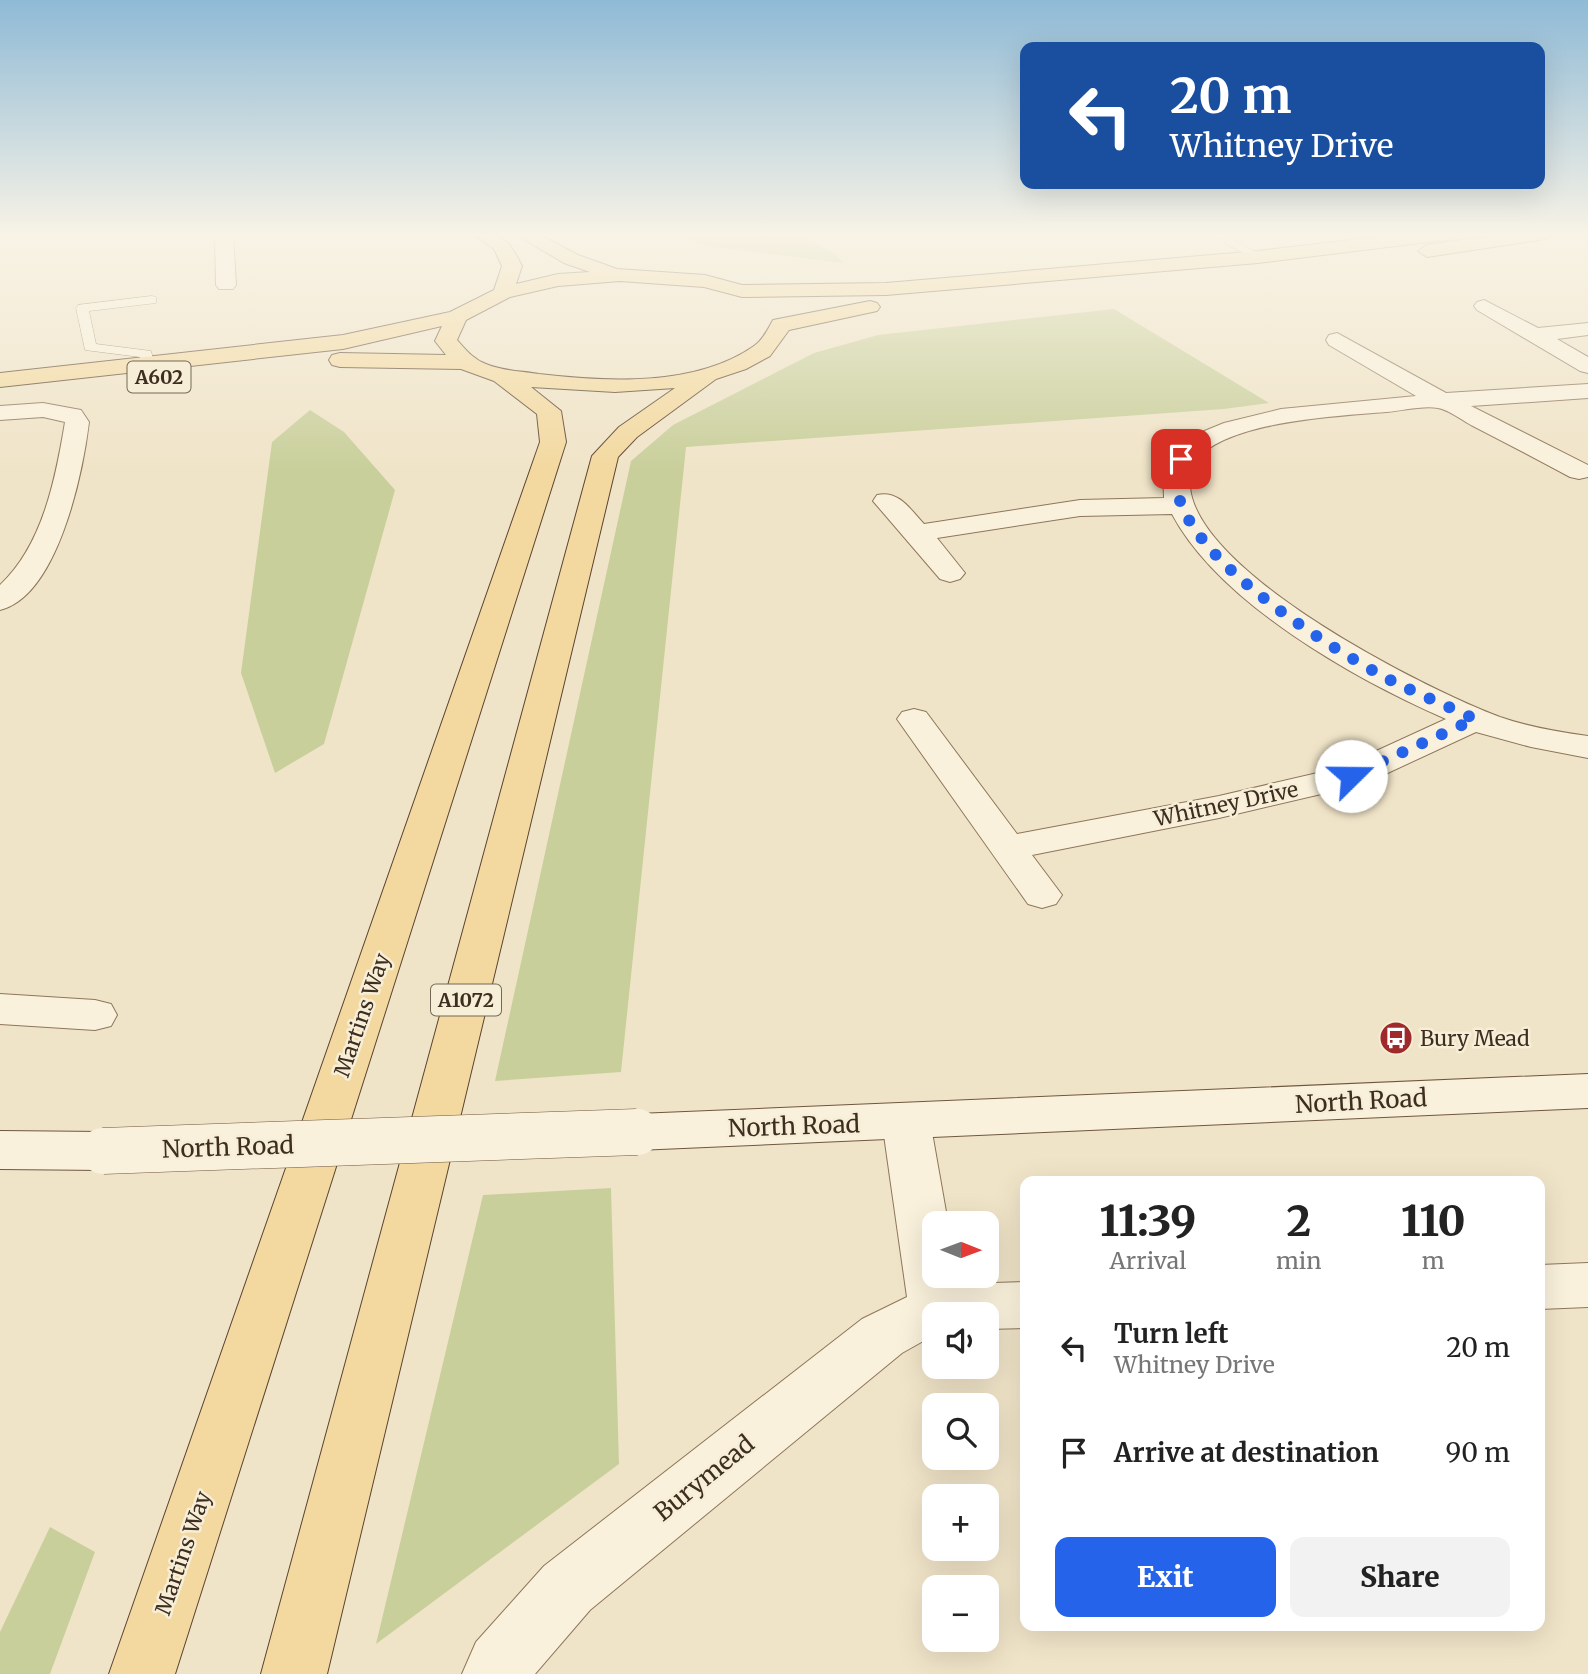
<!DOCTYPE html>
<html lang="en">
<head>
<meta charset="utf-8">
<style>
  body { margin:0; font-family:Merriweather,serif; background:#f2f2f2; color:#222; height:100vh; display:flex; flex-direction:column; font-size:26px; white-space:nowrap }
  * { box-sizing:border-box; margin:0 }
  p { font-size:23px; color:#767676 }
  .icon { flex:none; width:38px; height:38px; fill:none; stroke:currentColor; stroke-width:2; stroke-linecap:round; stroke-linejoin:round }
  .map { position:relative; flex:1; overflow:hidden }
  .panel { position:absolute; left:1020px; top:1176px; width:525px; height:455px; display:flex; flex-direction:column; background:#fff; border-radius:14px; box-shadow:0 7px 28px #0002 }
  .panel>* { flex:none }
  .hud { position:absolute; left:1020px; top:42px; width:525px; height:147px; border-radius:14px; box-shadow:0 7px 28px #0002; background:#1a4fa0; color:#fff; overflow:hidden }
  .needle { width:46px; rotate:91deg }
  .buttons { position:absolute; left:922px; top:1211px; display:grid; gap:14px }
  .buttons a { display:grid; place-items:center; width:77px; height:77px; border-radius:14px; background:#fff; box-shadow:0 7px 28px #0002; font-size:35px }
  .pin { position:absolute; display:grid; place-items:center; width:60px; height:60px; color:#fff; margin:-30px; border-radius:14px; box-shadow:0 4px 10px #0006 }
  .me { position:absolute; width:77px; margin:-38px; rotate:68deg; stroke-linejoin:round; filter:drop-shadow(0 0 5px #0008) }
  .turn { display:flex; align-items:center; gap:24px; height:147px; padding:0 35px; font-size:32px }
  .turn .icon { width:91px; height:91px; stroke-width:2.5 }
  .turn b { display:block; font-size:49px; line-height:60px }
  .eta { display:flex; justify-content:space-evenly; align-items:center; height:119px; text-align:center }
  .eta b { font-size:42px; font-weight:800; line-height:49px }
  .primary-button { display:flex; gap:14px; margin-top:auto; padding:14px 35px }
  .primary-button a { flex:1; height:80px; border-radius:14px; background:#2563eb; color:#fff; font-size:28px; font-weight:800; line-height:80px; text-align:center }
  .primary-button a+a { background:#f2f2f2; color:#222 }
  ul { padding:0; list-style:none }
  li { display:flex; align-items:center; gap:21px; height:105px; padding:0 35px }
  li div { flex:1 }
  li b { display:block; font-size:26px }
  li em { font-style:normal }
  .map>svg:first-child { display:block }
  .green { fill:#c9cf9b }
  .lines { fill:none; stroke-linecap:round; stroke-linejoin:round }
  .service-casing { stroke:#8d765c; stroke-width:1 }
  .minor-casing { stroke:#8d765c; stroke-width:2 }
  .secondary-casing { stroke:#6f573f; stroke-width:2 }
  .primary-casing { stroke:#5b4430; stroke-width:2 }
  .service { fill:#faf1dc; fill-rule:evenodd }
  .minor { fill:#faf1dc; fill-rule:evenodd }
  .secondary { fill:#faf1dc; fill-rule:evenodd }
  .primary { fill:#f3d9a0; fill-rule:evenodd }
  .secondary-bridge-casing { stroke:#6f573f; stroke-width:47; stroke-linecap:butt }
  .secondary-bridge { stroke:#faf1dc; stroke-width:46 }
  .route { stroke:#2563eb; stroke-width:12; stroke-dasharray:0 21.6 }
  .labels { text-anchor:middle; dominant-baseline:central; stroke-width:5; stroke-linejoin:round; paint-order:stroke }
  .shield { fill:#f7eed8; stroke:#756857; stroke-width:2 }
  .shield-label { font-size:19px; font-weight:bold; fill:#3d2e20 }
  .street-label { font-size:21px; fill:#3d2e20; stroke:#f7eed8 }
  .poi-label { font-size:21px; fill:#3d2e20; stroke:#f7eed8; text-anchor:start }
  .near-street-label { font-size:24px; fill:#3d2e20; stroke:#f7eed8 }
</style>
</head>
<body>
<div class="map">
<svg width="1588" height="1674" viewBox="0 0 1588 1674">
  <rect width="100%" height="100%" fill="#f0e4c8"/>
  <g class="green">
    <path d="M 662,234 L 800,234 L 835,254 L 844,263 L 712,247 Z"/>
    <path d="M 1114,309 L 1269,403 L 1224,409 L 686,447 L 621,1072 L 495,1081 L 631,461 L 673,425 L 814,353 L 878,335 Z"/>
    <path d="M 310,410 L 344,432 L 395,490 L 324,744 L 275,773 L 241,673 L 272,442 Z"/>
    <path d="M 611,1188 L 619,1464 L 376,1644 L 483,1195 Z"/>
    <path d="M 50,1527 L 95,1552 L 50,1674 L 0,1674 L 0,1632 Z"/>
  </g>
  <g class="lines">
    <defs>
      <g id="service">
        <path d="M 1209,234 L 1223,234 L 1264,257 L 1254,259 Z"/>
        <path d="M 152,296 L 156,297 L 156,303 L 89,311 L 96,344 L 151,351 L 154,363 L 152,366 L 142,366 L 140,357 L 85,350 L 76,308 L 78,305 Z"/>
      </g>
      <g id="minor">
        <path d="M 215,234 L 233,234 L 236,285 L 233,289 L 219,289 L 216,285 Z"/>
        <path d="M 1484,300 L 1538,328 L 1588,323 L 1588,335 L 1557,339 L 1588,357 L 1588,373 L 1580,371 L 1477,310 L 1474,306 L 1477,302 Z"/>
        <path d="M 1337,333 L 1446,393 L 1588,384 L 1588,398 L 1471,406 L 1588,465 L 1588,477 L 1579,479 L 1570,477 C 1537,459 1504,442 1471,425 C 1462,420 1449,410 1438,408 C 1423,405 1401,411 1386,412 C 1341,416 1207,421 1190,471 C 1188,475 1190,482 1190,487 C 1198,574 1425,689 1500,717 C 1529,727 1558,732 1588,736 L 1588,758 L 1531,747 L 1476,732 L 1364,784 L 1219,818 L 1032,855 L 1062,895 L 1056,904 L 1042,908 L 1028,904 L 897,719 L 902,712 L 914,709 L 926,712 L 1017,834 L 1219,796 L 1339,768 L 1446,719 C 1356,680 1219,603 1172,514 L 1080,516 L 937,538 L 965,573 L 960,579 L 950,582 L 940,579 L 873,501 L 877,495 C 899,490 910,509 924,524 L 1080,500 L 1164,498 L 1163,472 L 1184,443 L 1202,432 L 1224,423 L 1281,409 L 1416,396 L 1329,345 L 1326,340 L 1329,335 Z"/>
        <path d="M 43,403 L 81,410 L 89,422 C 83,472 58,596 0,610 L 0,585 C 43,545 56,477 65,422 L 43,417 L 0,420 L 0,406 Z"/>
        <path d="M 0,994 L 95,1000 L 111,1004 L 117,1015 L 111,1026 L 95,1030 L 0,1024 Z"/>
        <path d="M 906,1103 L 923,1108 L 930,1121 L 948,1223 L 934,1223 L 934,1276 L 957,1276 L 959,1284 L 1026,1282 L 1026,1328 L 987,1329 L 987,1314 L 934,1314 L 934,1335 L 902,1353 L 590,1610 L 535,1674 L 462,1674 L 476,1642 L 544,1566 L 862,1319 L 907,1297 L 882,1121 L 889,1108 Z"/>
        <path d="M 1588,1263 L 1588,1307 L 1540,1309 L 1540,1265 Z"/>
      </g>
      <g id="secondary">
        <path d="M 1588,1074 L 1588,1108 L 637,1150 L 620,1145 L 613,1132 L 620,1119 L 637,1114 Z"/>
        <path d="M 0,1131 L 103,1132 L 120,1138 L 128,1151 L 120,1164 L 103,1170 L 0,1169 Z"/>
      </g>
      <g id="primary">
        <path d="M 473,234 C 504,234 508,239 522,266 L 516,284 L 558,274 L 590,272 L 564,263 L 515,234 L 538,234 L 578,255 L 617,269 L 705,275 L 742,285 L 886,283 L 1258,251 L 1403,234 L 1462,234 L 1453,239 L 1258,263 L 886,295 L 742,297 L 704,287 L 620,281 L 558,286 L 510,297 L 466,320 L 457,340 C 466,350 473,359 486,364 C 503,371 521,371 539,374 C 607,382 695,387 754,346 C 763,340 768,329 773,320 L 870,301 L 877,303 L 880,307 L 877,311 L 789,330 L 770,356 L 746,369 L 716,379 L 637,437 L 618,457 L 327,1674 L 261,1674 L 592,456 L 619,427 L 675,388 L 615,392 L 531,387 L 561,411 L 566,442 L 175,1674 L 109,1674 L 540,442 L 537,414 L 494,381 L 461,369 L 340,367 L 332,365 L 329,360 L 332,355 L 340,353 L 446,355 L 435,341 L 442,326 L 343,349 L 0,387 L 0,373 L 343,335 L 450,312 L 494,290 L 502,266 L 494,249 Z"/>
        <path d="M 1504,234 L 1554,234 L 1545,239 L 1427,257 L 1418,251 L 1427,245 Z"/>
      </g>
    </defs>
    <use href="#service" class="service-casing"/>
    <use href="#minor" class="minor-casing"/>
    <use href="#secondary" class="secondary-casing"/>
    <use href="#primary" class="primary-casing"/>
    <use href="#service" class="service"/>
    <use href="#minor" class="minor"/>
    <use href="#secondary" class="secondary"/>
    <use href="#primary" class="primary"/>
    <defs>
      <path id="secondary-bridge" d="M 103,1151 L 637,1132"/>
    </defs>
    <use href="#secondary-bridge" class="secondary-bridge-casing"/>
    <use href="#secondary-bridge" class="secondary-bridge"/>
  </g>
  <linearGradient id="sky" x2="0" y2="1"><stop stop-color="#8fbad6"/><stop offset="0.5" stop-color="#f8f3e6"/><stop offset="1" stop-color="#f8f3e6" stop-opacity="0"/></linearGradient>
  <rect width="1588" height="469" fill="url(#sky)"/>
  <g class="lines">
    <path class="route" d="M 1181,459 C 1144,537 1335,651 1392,681 C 1419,694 1447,706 1475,719 L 1351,776"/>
  </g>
  <defs>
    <symbol id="bus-disc" viewBox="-11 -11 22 22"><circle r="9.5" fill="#9e2a2b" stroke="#f7eed8"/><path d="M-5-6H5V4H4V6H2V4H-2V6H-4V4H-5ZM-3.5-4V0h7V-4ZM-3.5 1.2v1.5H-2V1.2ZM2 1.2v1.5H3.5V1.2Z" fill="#fff"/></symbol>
  </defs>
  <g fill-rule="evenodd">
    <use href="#bus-disc" x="1377" y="1019" width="38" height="38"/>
  </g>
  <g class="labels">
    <g class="shield">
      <rect x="127.5" y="361.5" width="63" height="31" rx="5"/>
      <rect x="431" y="984.5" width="70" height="31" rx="5"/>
    </g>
    <g class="shield-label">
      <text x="159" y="377">A602</text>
      <text x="466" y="1000">A1072</text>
    </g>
    <g class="street-label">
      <text transform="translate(1226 804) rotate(-12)">Whitney Drive</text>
      <text transform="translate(362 1015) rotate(-71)">Martins Way</text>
      <text transform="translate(183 1553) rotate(-71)">Martins Way</text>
    </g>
    <g class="poi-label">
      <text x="1420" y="1038">Bury Mead</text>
    </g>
    <g class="near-street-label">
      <text transform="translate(1361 1101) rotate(-3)">North Road</text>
      <text transform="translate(794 1126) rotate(-2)">North Road</text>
      <text transform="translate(228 1147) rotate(-2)">North Road</text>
      <text transform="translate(704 1478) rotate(-39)">Burymead</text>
    </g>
  </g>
</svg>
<div class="buttons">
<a><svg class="needle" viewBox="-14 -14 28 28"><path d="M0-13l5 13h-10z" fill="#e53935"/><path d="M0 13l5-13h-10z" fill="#767676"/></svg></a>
<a><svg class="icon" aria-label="sound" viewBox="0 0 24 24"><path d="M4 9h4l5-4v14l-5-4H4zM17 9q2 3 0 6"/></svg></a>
<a><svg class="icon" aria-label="search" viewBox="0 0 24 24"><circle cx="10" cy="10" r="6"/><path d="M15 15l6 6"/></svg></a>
<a>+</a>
<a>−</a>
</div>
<div class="pin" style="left:1181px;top:459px;background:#d93025"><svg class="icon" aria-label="arrive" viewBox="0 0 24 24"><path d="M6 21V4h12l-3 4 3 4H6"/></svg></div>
<svg class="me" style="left:1351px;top:776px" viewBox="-20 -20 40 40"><circle r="19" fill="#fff"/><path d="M0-13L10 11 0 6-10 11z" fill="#2563eb"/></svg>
<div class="hud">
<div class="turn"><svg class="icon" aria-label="left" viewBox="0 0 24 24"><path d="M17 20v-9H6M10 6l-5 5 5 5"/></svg><div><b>20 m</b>Whitney Drive</div></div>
</div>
<section class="panel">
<div class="eta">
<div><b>11:39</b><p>Arrival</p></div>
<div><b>2</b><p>min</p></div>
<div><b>110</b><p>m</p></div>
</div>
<ul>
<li><svg class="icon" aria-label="left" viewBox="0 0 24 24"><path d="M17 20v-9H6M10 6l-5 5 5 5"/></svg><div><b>Turn left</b><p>Whitney Drive</p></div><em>20 m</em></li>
<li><svg class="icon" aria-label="arrive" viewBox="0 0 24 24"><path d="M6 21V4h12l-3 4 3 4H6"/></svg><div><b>Arrive at destination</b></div><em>90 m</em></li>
</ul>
<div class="primary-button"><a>Exit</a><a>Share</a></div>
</section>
</div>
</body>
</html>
